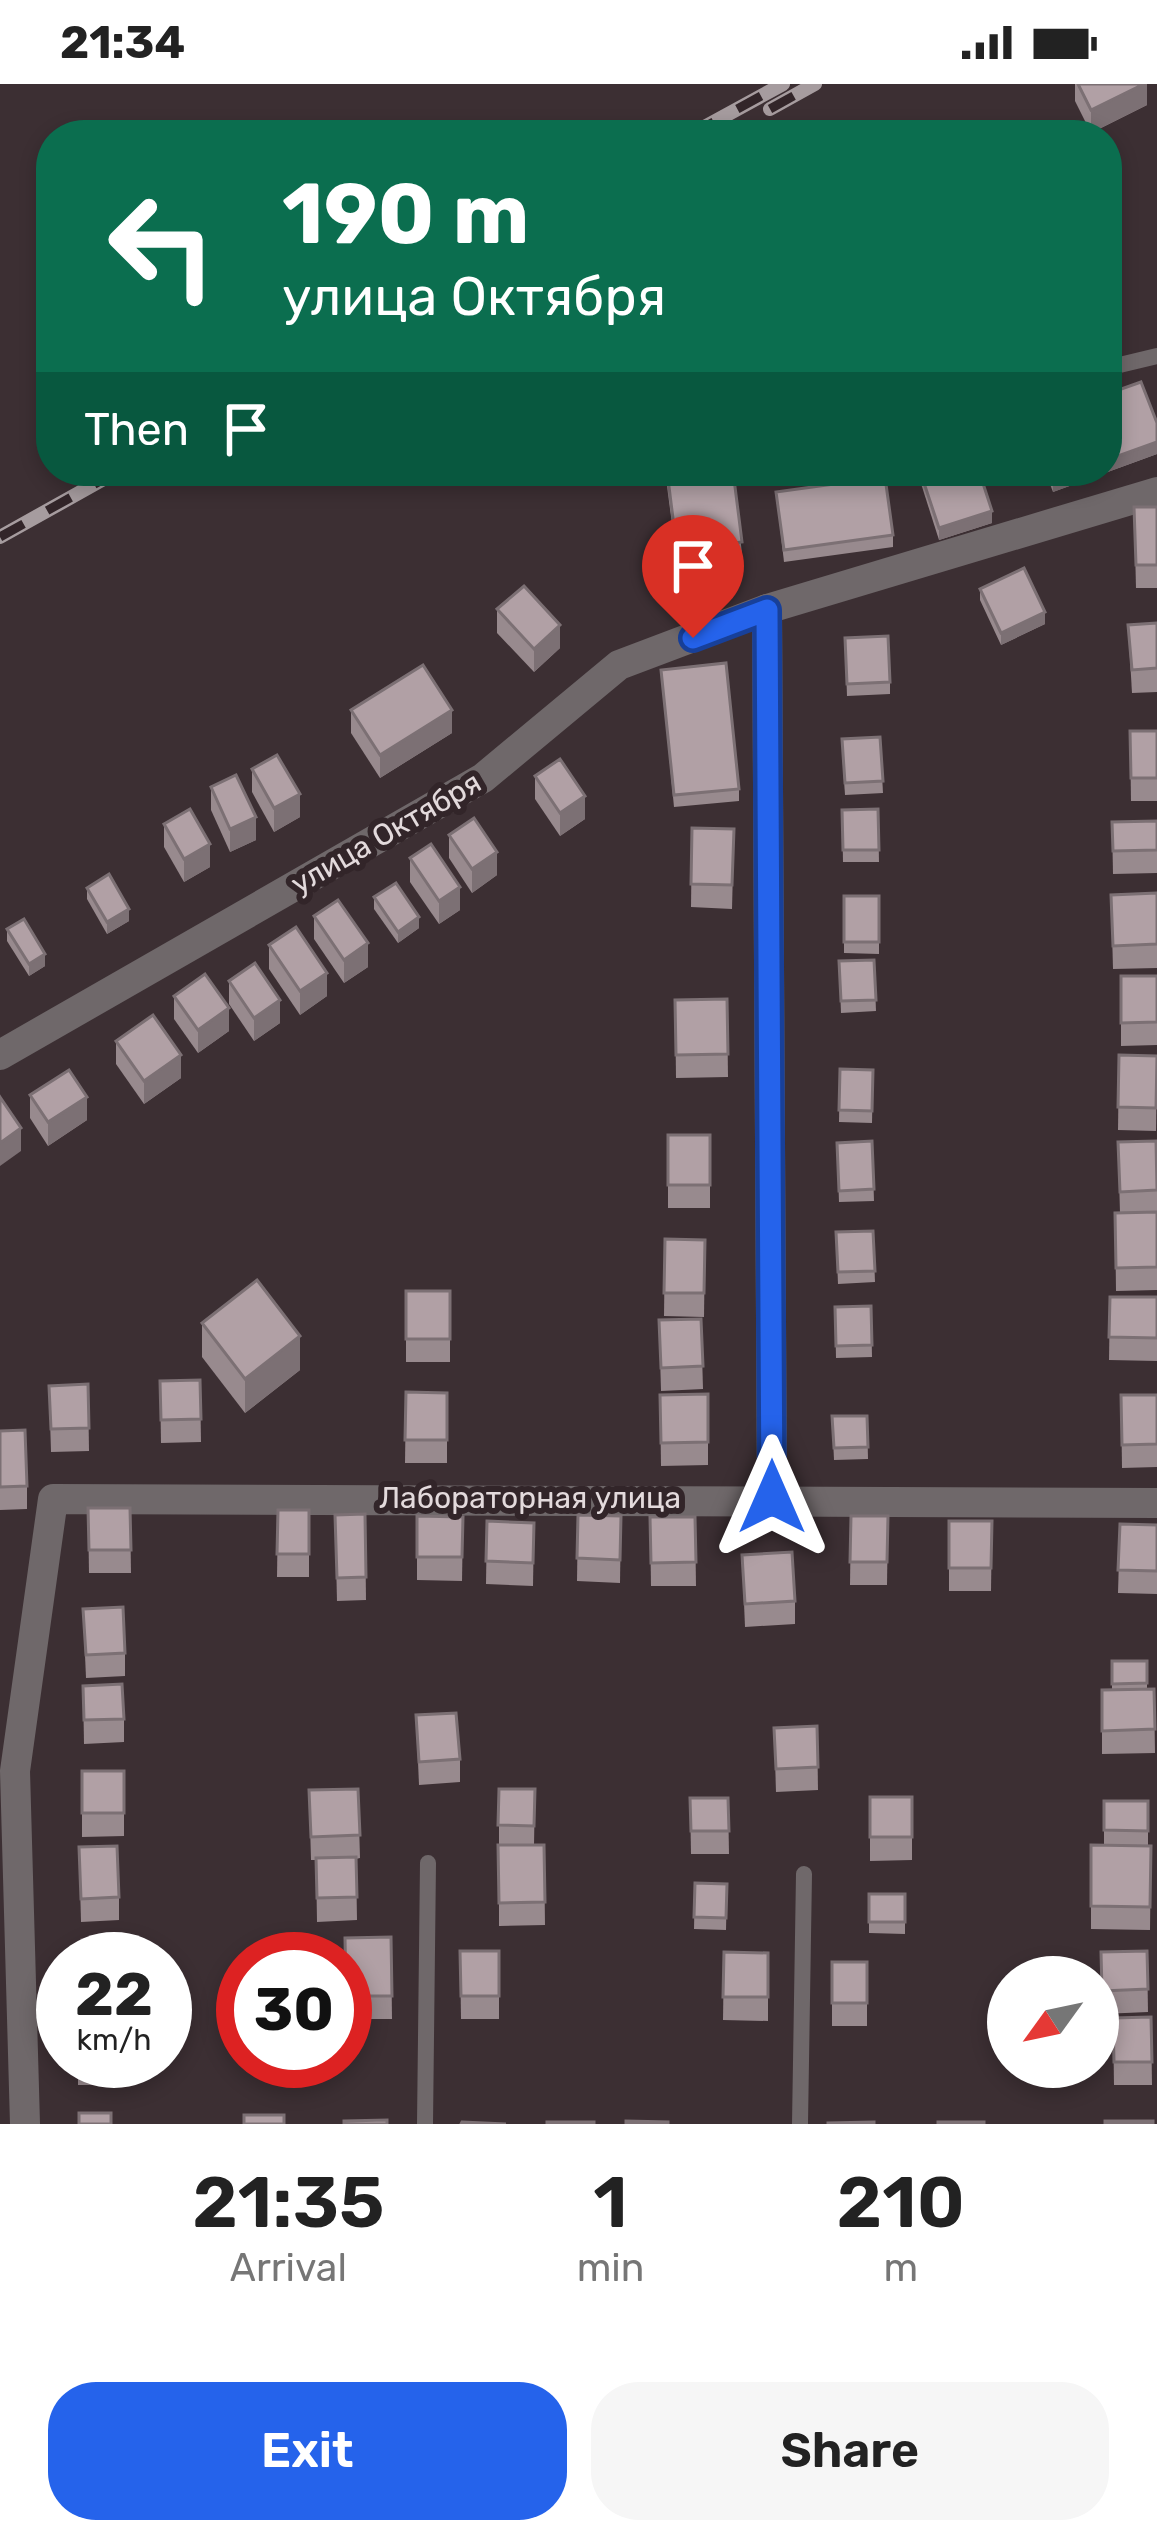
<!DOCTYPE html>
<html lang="en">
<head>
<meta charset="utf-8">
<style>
  body { margin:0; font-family:Rubik,sans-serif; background:#f6f6f6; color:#222; height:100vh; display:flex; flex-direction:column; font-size:45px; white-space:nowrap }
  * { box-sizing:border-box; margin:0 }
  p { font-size:39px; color:#767676 }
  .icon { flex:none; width:66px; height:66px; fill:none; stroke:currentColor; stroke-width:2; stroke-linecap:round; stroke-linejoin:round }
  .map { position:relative; height:2040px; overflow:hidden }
  .drawer { display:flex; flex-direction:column; background:#fff; flex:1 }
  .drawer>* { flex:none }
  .top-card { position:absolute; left:36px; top:36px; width:1086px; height:366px; border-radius:48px; box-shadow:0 6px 18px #0003; background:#0b6e4f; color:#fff; overflow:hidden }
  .needle { width:78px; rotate:237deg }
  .fabs { position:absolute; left:987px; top:1872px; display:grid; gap:24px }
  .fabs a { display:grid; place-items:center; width:132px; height:132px; border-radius:50%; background:#fff; box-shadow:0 6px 18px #0003; font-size:60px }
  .speed { position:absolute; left:36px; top:1848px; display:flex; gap:24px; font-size:60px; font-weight:700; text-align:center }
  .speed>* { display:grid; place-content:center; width:156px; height:156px; border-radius:50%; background:#fff; box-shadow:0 6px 18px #0003; line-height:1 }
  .speed small { font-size:30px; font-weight:400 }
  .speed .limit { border:18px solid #d22; background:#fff; color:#111 }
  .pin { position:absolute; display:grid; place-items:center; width:102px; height:102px; color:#fff; margin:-123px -51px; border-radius:50% 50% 50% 0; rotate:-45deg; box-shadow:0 0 12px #0007 }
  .pin .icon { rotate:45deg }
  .me { position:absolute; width:132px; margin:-66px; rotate:0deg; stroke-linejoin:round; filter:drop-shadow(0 0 9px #0008) }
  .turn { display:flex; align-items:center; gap:42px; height:252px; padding:0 48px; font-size:54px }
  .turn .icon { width:156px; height:156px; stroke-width:2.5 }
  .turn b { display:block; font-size:84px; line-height:102px }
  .then { display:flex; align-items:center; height:114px; padding:0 48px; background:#0003; gap:24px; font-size:45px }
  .eta { display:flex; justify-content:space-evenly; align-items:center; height:204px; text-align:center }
  .eta b { font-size:72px; font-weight:600; line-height:84px }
  .cta { display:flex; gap:24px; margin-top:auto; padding:24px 48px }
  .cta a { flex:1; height:138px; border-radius:48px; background:#2563eb; color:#fff; font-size:48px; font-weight:600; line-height:138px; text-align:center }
  .cta a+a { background:#f6f6f6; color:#222 }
  .status { display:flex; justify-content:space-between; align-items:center; height:84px; padding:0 60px; background:#fff; direction:ltr }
  .status svg { height:33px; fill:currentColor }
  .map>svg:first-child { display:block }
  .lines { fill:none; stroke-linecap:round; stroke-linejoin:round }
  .service { stroke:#6f686a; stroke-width:16 }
  .minor { stroke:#6f686a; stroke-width:30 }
  .rail-casing { stroke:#a69c9f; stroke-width:14 }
  .rail { stroke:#322529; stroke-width:9; stroke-dasharray:27; stroke-linecap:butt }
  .wall { fill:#988a8e }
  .shaded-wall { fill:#7c7074 }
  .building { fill:#b1a0a5; stroke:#7c7074; stroke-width:3 }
  .route-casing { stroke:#184099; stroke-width:30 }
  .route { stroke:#2563eb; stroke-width:21 }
  .labels { text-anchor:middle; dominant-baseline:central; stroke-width:12; stroke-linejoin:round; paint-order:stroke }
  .street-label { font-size:30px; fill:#e3dadc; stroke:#322529 }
</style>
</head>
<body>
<div class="status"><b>21:34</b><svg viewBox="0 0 49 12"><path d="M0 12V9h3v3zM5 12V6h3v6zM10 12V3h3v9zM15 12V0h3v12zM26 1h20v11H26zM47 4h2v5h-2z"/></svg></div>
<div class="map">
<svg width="1157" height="2040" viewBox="0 0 1157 2040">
  <rect width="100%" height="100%" fill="#3c2f33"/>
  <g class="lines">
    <g class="service">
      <path d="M 1107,284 L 1157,272"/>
      <path d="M 425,2040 L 428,1779"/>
      <path d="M 800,2040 L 804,1790"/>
    </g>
    <g class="minor">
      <path d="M 767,525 L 772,1413"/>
      <path d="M 0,971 L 483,694 L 619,581 L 767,525 L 1157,408"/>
      <path d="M 25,2040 L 15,1687 L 53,1415 L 1157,1419"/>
    </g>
    <defs>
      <g id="rail">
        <path d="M 770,25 L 815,0"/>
        <path d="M 690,51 L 783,0"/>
        <path d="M 0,453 L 118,387"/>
      </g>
    </defs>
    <use href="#rail" class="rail-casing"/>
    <use href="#rail" class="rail"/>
  </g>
  <g class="wall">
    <path d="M 1075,0 L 1147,0 L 1147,21 L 1091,49 L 1075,17 Z"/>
    <path d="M 1157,339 L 1157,370 L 1053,408 L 1045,387 L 1107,387 Z"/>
    <path d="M 665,387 L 733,387 L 742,470 L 677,478 Z"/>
    <path d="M 917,387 L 979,387 L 992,439 L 939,456 Z"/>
    <path d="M 776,408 L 893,451 L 893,463 L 784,478 Z"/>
    <path d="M 1134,423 L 1157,423 L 1157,504 L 1136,504 Z"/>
    <path d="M 980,505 L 1045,540 L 1001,561 L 980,516 Z"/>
    <path d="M 497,525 L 560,564 L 534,588 L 497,549 Z"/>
    <path d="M 1157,539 L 1157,608 L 1132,609 L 1128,541 Z"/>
    <path d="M 845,554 L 890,598 L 890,610 L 847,612 Z"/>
    <path d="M 661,586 L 739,705 L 739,717 L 674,723 Z"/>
    <path d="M 351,626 L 452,649 L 380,694 L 351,649 Z"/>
    <path d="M 1130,647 L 1157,647 L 1157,717 L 1131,717 Z"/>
    <path d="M 880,653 L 883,709 L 845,711 L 842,667 Z"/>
    <path d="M 252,685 L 300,733 L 274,748 L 252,708 Z"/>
    <path d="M 535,692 L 585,735 L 560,752 L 535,715 Z"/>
    <path d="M 211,703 L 256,756 L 230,768 L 211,726 Z"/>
    <path d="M 878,725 L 879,778 L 843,778 L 842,726 Z"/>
    <path d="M 1157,737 L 1157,789 L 1113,790 L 1112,738 Z"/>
    <path d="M 164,740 L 210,783 L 184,798 L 164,763 Z"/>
    <path d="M 692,744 L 734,745 L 732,825 L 691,823 Z"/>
    <path d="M 449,751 L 497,791 L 472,809 L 449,774 Z"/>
    <path d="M 410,774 L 460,826 L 439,840 L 410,798 Z"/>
    <path d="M 87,804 L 129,837 L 107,850 L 87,815 Z"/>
    <path d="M 1157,809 L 1157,884 L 1113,885 L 1111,811 Z"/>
    <path d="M 844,812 L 879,812 L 879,870 L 844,869 Z"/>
    <path d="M 374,813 L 419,844 L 398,859 L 374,825 Z"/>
    <path d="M 314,832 L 368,883 L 344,899 L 314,855 Z"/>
    <path d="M 7,845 L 45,882 L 29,892 L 7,857 Z"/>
    <path d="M 269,861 L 327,912 L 300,931 L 269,885 Z"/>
    <path d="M 874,876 L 876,927 L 841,929 L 839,877 Z"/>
    <path d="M 1121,892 L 1157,892 L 1157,961 L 1121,962 Z"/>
    <path d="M 229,897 L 280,939 L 254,957 L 229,920 Z"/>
    <path d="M 174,912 L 229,947 L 198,969 L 174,935 Z"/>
    <path d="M 727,915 L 728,993 L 676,994 L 675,916 Z"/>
    <path d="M 116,957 L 181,994 L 144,1020 L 116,980 Z"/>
    <path d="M 1119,971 L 1157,972 L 1156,1047 L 1118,1046 Z"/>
    <path d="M 840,985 L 873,986 L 872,1039 L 839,1038 Z"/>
    <path d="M 30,1011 L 87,1036 L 48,1062 L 30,1034 Z"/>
    <rect x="668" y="1051" width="42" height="73"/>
    <path d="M 872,1057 L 874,1117 L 839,1118 L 837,1059 Z"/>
    <path d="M 1118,1058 L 1157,1096 L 1157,1206 L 1116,1207 L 1115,1129 L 1120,1129 Z"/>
    <path d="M 873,1147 L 875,1198 L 838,1200 L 836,1148 Z"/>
    <path d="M 665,1155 L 705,1156 L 704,1233 L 664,1232 Z"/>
    <rect x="406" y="1207" width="44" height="71"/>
    <path d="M 1110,1213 L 1157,1213 L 1157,1277 L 1109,1276 Z"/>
    <path d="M 871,1222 L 872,1273 L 836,1274 L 835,1223 Z"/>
    <path d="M 701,1235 L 703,1305 L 661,1307 L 659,1236 Z"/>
    <path d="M 202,1239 L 300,1286 L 245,1329 L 202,1273 Z"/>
    <path d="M 200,1296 L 201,1358 L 161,1359 L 160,1297 Z"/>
    <path d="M 88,1300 L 89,1367 L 51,1368 L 49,1302 Z"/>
    <path d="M 406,1308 L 447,1309 L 447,1379 L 405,1379 Z"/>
    <path d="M 708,1310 L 708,1381 L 661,1382 L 660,1311 Z"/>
    <path d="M 1121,1311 L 1157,1311 L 1157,1383 L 1122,1384 Z"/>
    <path d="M 832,1332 L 867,1332 L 868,1375 L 834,1376 Z"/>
    <path d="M 0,1347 L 27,1402 L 27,1425 L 0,1426 Z"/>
    <path d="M 88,1424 L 130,1424 L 131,1489 L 89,1489 Z"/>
    <path d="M 278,1426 L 309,1426 L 309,1493 L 277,1493 Z"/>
    <path d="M 365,1430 L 366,1516 L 337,1517 L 335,1431 Z"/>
    <path d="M 578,1431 L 621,1432 L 620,1499 L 577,1497 Z"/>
    <path d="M 417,1432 L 463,1433 L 462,1497 L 417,1496 Z"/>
    <path d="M 851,1432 L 888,1432 L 887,1501 L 850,1501 Z"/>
    <path d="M 650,1433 L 695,1433 L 696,1502 L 651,1502 Z"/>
    <path d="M 487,1437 L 534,1439 L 533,1502 L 486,1500 Z"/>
    <path d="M 949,1437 L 992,1437 L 991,1507 L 949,1507 Z"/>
    <path d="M 1120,1440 L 1157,1441 L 1157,1510 L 1118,1509 Z"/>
    <path d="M 742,1471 L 795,1517 L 795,1540 L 745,1543 Z"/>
    <path d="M 83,1525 L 125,1569 L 125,1592 L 86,1594 Z"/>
    <path d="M 1112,1577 L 1147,1577 L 1147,1606 L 1154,1605 L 1155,1669 L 1102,1670 L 1102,1606 L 1112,1606 Z"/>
    <path d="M 83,1602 L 124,1635 L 124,1658 L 84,1660 Z"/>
    <path d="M 416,1631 L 460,1675 L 460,1698 L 419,1701 Z"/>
    <path d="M 817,1642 L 818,1706 L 776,1708 L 774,1644 Z"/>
    <path d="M 82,1687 L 124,1687 L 124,1752 L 82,1753 Z"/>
    <path d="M 358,1705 L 360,1774 L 356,1775 L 357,1836 L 317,1838 L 316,1776 L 311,1776 L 309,1706 Z"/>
    <path d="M 499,1705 L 535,1705 L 534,1761 L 544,1761 L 545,1841 L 499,1842 Z"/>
    <path d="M 870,1713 L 912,1713 L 912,1776 L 870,1777 Z"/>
    <path d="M 690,1714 L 728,1714 L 729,1770 L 691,1770 Z"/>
    <path d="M 1104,1717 L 1148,1717 L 1148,1762 L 1151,1762 L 1150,1846 L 1091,1845 L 1091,1761 L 1104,1761 Z"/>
    <path d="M 79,1763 L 119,1813 L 119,1836 L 81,1838 Z"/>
    <path d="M 695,1799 L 727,1800 L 726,1846 L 694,1845 Z"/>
    <path d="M 869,1810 L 905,1810 L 905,1850 L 869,1849 Z"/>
    <path d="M 391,1853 L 392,1935 L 346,1935 L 345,1854 Z"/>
    <path d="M 460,1867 L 499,1867 L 499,1935 L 461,1935 Z"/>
    <path d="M 1147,1867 L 1148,1928 L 1102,1930 L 1101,1868 Z"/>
    <path d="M 724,1868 L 768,1869 L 768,1937 L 723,1936 Z"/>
    <rect x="832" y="1878" width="35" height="64"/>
    <path d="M 1151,1933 L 1152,2001 L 1114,2001 L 1113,1934 Z"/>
    <rect x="78" y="1977" width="40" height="24"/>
  </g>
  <g class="shaded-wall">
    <path d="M 1144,0 L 1147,0 L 1147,21 L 1091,49 L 1091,26 Z"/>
    <path d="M 1157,358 L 1157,370 L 1053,408 L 1053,396 L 1078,387 L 1107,387 L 1107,376 Z"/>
    <path d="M 992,427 L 992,439 L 939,456 L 939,444 Z"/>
    <path d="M 1045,528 L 1045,540 L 1001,561 L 1001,549 Z"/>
    <path d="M 560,541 L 560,564 L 534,588 L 534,565 Z"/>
    <path d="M 452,626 L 452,649 L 380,694 L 380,671 Z"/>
    <path d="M 300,710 L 300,733 L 274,748 L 274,724 Z"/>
    <path d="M 585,712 L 585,735 L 560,752 L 560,729 Z"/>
    <path d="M 256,733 L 256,756 L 230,768 L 230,745 Z"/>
    <path d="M 210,760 L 210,783 L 184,798 L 184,775 Z"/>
    <path d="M 497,768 L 497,791 L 472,809 L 472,785 Z"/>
    <path d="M 460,803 L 460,826 L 439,840 L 439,817 Z"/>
    <path d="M 129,825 L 129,837 L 107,850 L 107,838 Z"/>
    <path d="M 419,833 L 419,844 L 398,859 L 398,848 Z"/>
    <path d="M 368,859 L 368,883 L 344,899 L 344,876 Z"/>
    <path d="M 45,870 L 45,882 L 29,892 L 29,880 Z"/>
    <path d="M 327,889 L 327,912 L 300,931 L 300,907 Z"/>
    <path d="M 280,916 L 280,939 L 254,957 L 254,934 Z"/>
    <path d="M 229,924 L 229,947 L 198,969 L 198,946 Z"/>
    <path d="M 181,971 L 181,994 L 144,1020 L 144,997 Z"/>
    <path d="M 87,1013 L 87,1036 L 48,1062 L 48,1038 Z"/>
    <path d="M 21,1044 L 21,1067 L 0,1082 L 0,1059 Z"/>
    <path d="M 300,1252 L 300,1286 L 245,1329 L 245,1295 Z"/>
  </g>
  <g class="building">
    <path d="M 1078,0 L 1144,0 L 1091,26 Z"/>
    <path d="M 1141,298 L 1157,339 L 1157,358 L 1107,376 L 1107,310 Z"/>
    <path d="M 667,387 L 733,387 L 742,458 L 677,466 Z"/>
    <path d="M 920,387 L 979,387 L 992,427 L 939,444 Z"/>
    <path d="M 1049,387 L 1078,387 L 1053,396 Z"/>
    <path d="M 885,393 L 893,451 L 784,466 L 776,408 Z"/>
    <path d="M 1134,423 L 1157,423 L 1157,481 L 1136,481 Z"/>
    <path d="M 1024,484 L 1045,528 L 1001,549 L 980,505 Z"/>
    <path d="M 524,502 L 560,541 L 534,565 L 497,525 Z"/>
    <path d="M 1157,539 L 1157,584 L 1132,586 L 1128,541 Z"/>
    <path d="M 888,552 L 890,598 L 847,600 L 845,554 Z"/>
    <path d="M 726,579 L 739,705 L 674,711 L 661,586 Z"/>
    <path d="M 423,581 L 452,626 L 380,671 L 351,626 Z"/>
    <path d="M 1130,647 L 1157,647 L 1157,694 L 1131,694 Z"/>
    <path d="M 880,653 L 883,697 L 845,699 L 842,655 Z"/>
    <path d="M 277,671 L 300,710 L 274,724 L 252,685 Z"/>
    <path d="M 560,675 L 585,712 L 560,729 L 535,692 Z"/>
    <path d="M 236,691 L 256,733 L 230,745 L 211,703 Z"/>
    <path d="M 190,725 L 210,760 L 184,775 L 164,740 Z"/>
    <path d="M 878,725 L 879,766 L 843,766 L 842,726 Z"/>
    <path d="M 474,734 L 497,768 L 472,785 L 449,751 Z"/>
    <path d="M 1157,737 L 1157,766 L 1113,767 L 1112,738 Z"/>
    <path d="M 692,744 L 734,745 L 732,801 L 691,800 Z"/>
    <path d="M 431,760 L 460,803 L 439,817 L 410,774 Z"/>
    <path d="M 109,790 L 129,825 L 107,838 L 87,804 Z"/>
    <path d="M 396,799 L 419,833 L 398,848 L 374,813 Z"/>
    <path d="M 1157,809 L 1157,860 L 1113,862 L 1111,811 Z"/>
    <rect x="844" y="812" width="35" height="46"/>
    <path d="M 338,816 L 368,859 L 344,876 L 314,832 Z"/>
    <path d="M 24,835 L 45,870 L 29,880 L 7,845 Z"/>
    <path d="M 296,843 L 327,889 L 300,907 L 269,861 Z"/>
    <path d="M 874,876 L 876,916 L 841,917 L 839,877 Z"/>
    <path d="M 255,879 L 280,916 L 254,934 L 229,897 Z"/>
    <path d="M 205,890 L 229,924 L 198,946 L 174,912 Z"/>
    <path d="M 1121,892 L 1157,892 L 1157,938 L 1121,939 Z"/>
    <path d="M 727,915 L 728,970 L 676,971 L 675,916 Z"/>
    <path d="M 153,931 L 181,971 L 144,997 L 116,957 Z"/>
    <path d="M 1119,971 L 1157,972 L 1156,1024 L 1118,1023 Z"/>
    <path d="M 840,985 L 873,986 L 872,1027 L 839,1026 Z"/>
    <path d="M 69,986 L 87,1013 L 48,1038 L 30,1011 Z"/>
    <path d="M 0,1013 L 21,1044 L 0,1059 Z"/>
    <rect x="668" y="1051" width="42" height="50"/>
    <path d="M 872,1057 L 874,1105 L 839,1107 L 837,1059 Z"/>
    <path d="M 1156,1057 L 1157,1106 L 1120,1108 L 1118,1058 Z"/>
    <path d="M 1157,1128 L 1157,1183 L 1116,1184 L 1115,1129 Z"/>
    <path d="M 873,1147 L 875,1187 L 838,1188 L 836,1148 Z"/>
    <path d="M 665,1155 L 705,1156 L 704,1209 L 664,1209 Z"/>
    <path d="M 257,1196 L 300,1252 L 245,1295 L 202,1239 Z"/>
    <rect x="406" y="1207" width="44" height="48"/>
    <path d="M 1110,1213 L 1157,1213 L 1157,1254 L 1109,1253 Z"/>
    <path d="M 871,1222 L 872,1261 L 836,1262 L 835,1223 Z"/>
    <path d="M 701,1235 L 703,1282 L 661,1284 L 659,1236 Z"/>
    <path d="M 200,1296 L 201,1335 L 161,1336 L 160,1297 Z"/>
    <path d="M 88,1300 L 89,1344 L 51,1345 L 49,1302 Z"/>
    <path d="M 406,1308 L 447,1309 L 447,1356 L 405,1356 Z"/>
    <path d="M 708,1310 L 708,1358 L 661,1359 L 660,1311 Z"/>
    <path d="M 1121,1311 L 1157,1311 L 1157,1360 L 1122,1361 Z"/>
    <path d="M 832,1332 L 867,1332 L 868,1363 L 834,1364 Z"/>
    <path d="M 25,1346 L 27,1402 L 0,1403 L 0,1347 Z"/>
    <path d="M 88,1424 L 130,1424 L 131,1466 L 89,1466 Z"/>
    <path d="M 278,1426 L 309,1426 L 309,1470 L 277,1470 Z"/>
    <path d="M 365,1430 L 366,1493 L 337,1494 L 335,1431 Z"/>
    <path d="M 578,1431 L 621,1432 L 620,1476 L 577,1474 Z"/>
    <path d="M 417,1432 L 463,1433 L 462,1473 L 417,1473 Z"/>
    <path d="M 851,1432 L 888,1432 L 887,1478 L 850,1478 Z"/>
    <path d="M 650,1433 L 695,1433 L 696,1478 L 651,1479 Z"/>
    <path d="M 487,1437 L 534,1439 L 533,1479 L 486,1477 Z"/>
    <path d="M 949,1437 L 992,1437 L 991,1484 L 949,1484 Z"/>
    <path d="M 1120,1440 L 1157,1441 L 1157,1487 L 1118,1486 Z"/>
    <path d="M 792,1468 L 795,1517 L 745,1520 L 742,1471 Z"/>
    <path d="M 123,1523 L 125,1569 L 86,1571 L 83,1525 Z"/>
    <path d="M 1112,1577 L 1147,1577 L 1147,1599 L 1112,1600 Z"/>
    <path d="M 122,1600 L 124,1635 L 84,1636 L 83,1602 Z"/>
    <path d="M 1154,1605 L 1155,1645 L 1102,1647 L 1102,1606 Z"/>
    <path d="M 456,1629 L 460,1675 L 419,1678 L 416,1631 Z"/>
    <path d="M 817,1642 L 818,1683 L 776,1685 L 774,1644 Z"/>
    <rect x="82" y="1687" width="42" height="42"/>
    <path d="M 358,1705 L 360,1751 L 311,1753 L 309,1706 Z"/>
    <path d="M 499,1705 L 535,1705 L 534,1742 L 498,1741 Z"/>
    <rect x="870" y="1713" width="42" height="40"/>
    <path d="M 690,1714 L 728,1714 L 729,1747 L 691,1747 Z"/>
    <path d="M 1104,1717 L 1148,1717 L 1148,1747 L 1104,1746 Z"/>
    <path d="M 498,1761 L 544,1761 L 545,1818 L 499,1819 Z"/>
    <path d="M 1091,1761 L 1151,1762 L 1150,1823 L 1091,1822 Z"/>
    <path d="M 117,1762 L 119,1813 L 81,1815 L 79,1763 Z"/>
    <path d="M 356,1773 L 357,1813 L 317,1814 L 316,1774 Z"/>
    <path d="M 695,1799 L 727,1800 L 726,1834 L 694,1833 Z"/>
    <rect x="869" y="1810" width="36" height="28"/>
    <path d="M 391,1853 L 392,1912 L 346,1912 L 345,1854 Z"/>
    <path d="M 126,1855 L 127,1875 L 83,1875 L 82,1856 Z"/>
    <path d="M 460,1867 L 499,1867 L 499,1912 L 461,1912 Z"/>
    <path d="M 1147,1867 L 1148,1905 L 1102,1907 L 1101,1868 Z"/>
    <path d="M 724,1868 L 768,1869 L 768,1913 L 723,1913 Z"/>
    <rect x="832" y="1878" width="35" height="41"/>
    <path d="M 1151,1933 L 1152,1978 L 1114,1978 L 1113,1934 Z"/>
    <rect x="79" y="2029" width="32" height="11"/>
    <rect x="244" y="2031" width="40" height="9"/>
    <path d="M 387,2036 L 387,2040 L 344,2040 L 344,2037 Z"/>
    <path d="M 626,2037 L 668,2038 L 668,2040 L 626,2040 Z"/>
    <rect x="1105" y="2037" width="48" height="3"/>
    <path d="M 462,2038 L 506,2040 L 461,2040 Z"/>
    <rect x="547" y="2038" width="47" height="2"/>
    <path d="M 874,2038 L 874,2040 L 828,2040 L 828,2039 Z"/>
    <rect x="938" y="2038" width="46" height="2"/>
  </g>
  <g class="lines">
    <defs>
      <path id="route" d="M 693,554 L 767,526 L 772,1413"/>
    </defs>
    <use href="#route" class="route-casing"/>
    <use href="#route" class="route"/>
  </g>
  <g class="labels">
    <g class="street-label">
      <text transform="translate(386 749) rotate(-30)">улица Октября</text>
      <text x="530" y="1414">Лабораторная улица</text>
    </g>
  </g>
</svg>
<div class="fabs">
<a><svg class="needle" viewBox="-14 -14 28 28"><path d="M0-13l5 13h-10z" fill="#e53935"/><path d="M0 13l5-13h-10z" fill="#767676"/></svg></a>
</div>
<div class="speed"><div>22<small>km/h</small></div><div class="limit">30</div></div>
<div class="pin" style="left:693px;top:554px;background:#d93025"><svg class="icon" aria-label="arrive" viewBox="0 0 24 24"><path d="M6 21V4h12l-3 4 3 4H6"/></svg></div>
<svg class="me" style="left:772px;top:1413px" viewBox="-20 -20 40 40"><path d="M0-17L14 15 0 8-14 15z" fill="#2563eb" stroke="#fff" stroke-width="4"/></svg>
<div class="top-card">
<div class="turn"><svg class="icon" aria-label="left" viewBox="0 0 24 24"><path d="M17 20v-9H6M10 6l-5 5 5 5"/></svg><div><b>190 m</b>улица Октября</div></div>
<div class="then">Then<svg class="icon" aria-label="arrive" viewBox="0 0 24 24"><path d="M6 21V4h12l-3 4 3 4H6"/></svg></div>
</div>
</div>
<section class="drawer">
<div class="eta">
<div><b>21:35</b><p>Arrival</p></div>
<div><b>1</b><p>min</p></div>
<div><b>210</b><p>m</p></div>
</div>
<div class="cta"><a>Exit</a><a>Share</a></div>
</section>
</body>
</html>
